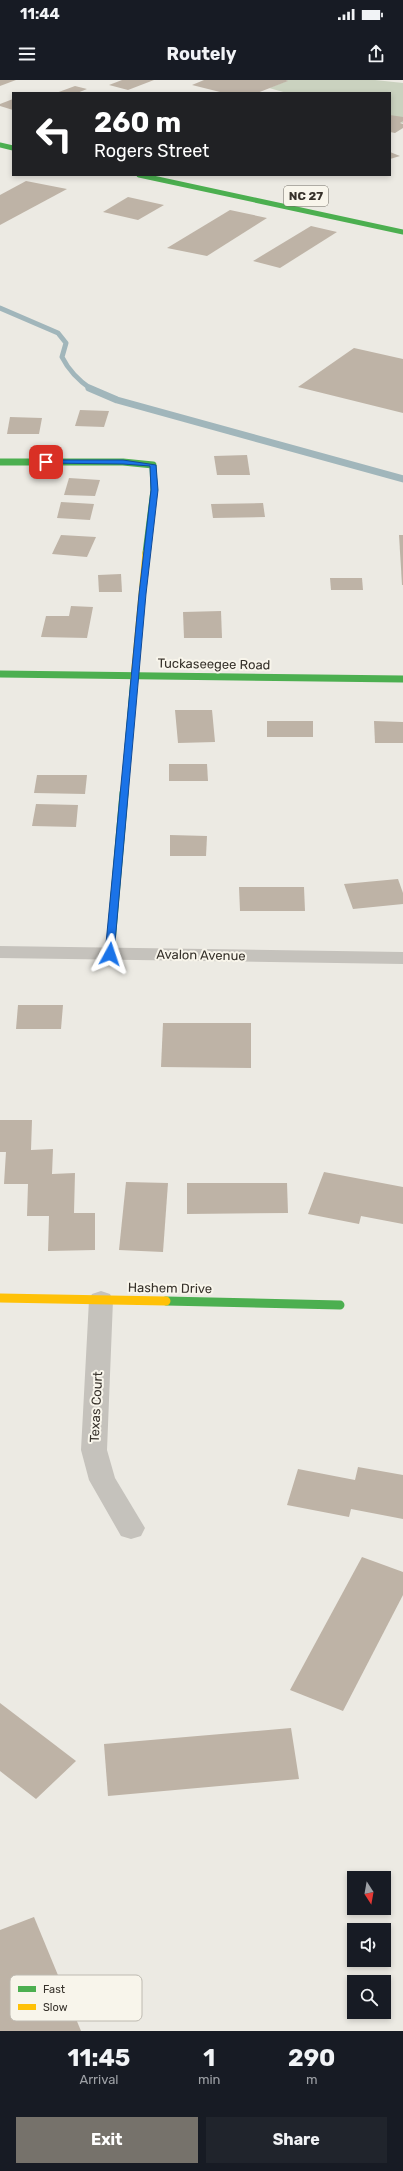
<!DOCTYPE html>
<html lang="en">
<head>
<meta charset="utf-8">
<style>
  body { margin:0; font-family:Rubik,sans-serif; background:#20242c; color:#f1f3f6; height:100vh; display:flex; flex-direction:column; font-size:15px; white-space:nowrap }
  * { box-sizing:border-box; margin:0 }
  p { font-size:13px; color:#9ea1a6 }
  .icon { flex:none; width:22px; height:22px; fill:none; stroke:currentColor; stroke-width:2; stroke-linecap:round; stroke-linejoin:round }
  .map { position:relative; height:1951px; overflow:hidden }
  .panel { display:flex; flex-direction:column; background:#171b24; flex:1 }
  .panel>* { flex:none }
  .banner { position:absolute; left:12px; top:12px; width:379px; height:84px; border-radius:0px; box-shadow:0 2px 6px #0003; background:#202124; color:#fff; overflow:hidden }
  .needle { width:26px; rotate:169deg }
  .fabs { position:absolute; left:347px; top:1791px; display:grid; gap:8px }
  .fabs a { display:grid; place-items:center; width:44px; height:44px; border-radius:0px; background:#171b24; box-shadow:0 2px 6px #0003; font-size:20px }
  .pin { position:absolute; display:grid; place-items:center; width:34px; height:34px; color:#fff; margin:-17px; border-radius:8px; box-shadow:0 2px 6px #0006 }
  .me { position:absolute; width:44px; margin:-22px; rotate:5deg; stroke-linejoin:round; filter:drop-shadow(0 0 3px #0008) }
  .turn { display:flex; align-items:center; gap:14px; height:84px; padding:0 16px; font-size:18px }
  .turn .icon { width:52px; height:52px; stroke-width:2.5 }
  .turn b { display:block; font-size:28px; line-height:34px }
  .eta { display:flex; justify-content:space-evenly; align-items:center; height:68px; text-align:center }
  .eta b { font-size:24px; font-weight:700; line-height:28px }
  .cta { display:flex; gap:8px; margin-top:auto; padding:8px 16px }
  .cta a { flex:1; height:46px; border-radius:0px; background:#76726b; color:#fff; font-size:16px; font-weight:700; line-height:46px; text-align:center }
  .cta a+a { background:#20242c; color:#f1f3f6 }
  .status { display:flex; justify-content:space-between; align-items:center; height:28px; padding:0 20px; background:#171b24; direction:ltr }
  .status svg { height:11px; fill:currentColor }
  header { display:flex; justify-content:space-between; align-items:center; height:52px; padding:0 16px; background:#171b24; font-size:18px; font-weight:700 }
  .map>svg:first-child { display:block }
  .green { fill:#cad2bf }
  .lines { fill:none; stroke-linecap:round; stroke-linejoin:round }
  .stream-far1 { stroke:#a1b6bb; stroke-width:5 }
  .stream { stroke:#a1b6bb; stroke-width:7 }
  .building { fill:#beb3a6 }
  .street { fill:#c5c2bc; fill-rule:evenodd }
  .fast-far2 { stroke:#4caf50; stroke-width:5 }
  .fast-far1 { stroke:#4caf50; stroke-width:7 }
  .fast { stroke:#4caf50; stroke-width:9 }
  .slow-far1 { stroke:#ffc107; stroke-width:7 }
  .slow { stroke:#ffc107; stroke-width:9 }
  .route { fill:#1a73e8; stroke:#114b97 }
  .labels { text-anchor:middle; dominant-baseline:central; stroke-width:4; stroke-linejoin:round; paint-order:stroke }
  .shield { fill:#f8f5eb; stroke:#706c64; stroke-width:1 }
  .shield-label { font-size:12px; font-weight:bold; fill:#36312a }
  .street-label { font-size:13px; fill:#36312a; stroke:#f8f5eb }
  .key { fill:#f8f5eb; stroke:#bebab1; stroke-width:1 }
  .key-label { font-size:11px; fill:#36312a }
</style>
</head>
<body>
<div class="status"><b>11:44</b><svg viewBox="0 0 49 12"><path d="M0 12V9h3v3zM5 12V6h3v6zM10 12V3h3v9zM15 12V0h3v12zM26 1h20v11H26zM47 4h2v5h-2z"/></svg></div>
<header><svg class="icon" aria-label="menu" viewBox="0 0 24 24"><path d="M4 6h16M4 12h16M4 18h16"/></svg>Routely<svg class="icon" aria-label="share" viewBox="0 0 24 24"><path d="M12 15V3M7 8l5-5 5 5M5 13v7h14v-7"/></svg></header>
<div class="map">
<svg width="403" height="1951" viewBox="0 0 403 1951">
  <rect width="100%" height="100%" fill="#eceae3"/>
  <path class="green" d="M 286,0 L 375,0 L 403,3 L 403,43 L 390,40 L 390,13 L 287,13 L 269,8 L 287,1 Z"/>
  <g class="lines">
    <path class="stream-far1" d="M 0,228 L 58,253 L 66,263 L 62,277 C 69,291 78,300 91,309"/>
    <path class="stream" d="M 89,308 L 117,320 L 403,399"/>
  </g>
  <g class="building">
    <path d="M 0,0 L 16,0 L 0,6 Z"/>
    <path d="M 122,0 L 154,0 L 128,10 L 109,5 Z"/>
    <path d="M 204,0 L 286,0 L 288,1 L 257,13 L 224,13 L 192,5 Z"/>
    <path d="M 75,6 L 87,9 L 77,13 L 56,13 Z"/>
    <path d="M 13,19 L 13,30 L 0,26 L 0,24 Z"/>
    <path d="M 390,35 L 403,37 L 403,41 L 400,43 L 403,44 L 403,48 L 395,53 L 390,52 Z"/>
    <path d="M 390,72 L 400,76 L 390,79 Z"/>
    <path d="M 26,101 L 67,109 L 0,145 L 0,115 Z"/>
    <path d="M 128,117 L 164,125 L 138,140 L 103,132 Z"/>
    <path d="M 230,130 L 267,138 L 207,176 L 167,168 Z"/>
    <path d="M 311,146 L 337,152 L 280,188 L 253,181 Z"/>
    <path d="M 354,268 L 403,279 L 403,333 L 298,307 Z"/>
    <path d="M 80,330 L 109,331 L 104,347 L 75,346 Z"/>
    <path d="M 10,337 L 42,338 L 39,354 L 7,354 Z"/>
    <path d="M 247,375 L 250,395 L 217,395 L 214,376 Z"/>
    <path d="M 69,398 L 100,400 L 95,416 L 64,415 Z"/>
    <path d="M 61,422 L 94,424 L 90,440 L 57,438 Z"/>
    <path d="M 263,423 L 265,437 L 213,438 L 211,424 Z"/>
    <path d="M 61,455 L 96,457 L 87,477 L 52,474 Z"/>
    <path d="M 399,455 L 403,455 L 403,505 L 402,505 Z"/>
    <path d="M 121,494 L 122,512 L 99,512 L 98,495 Z"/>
    <path d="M 330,498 L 362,498 L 363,510 L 331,510 Z"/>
    <path d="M 71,526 L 93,527 L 87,558 L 41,557 L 46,536 L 69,536 Z"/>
    <path d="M 221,531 L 222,558 L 184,558 L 183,532 Z"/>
    <path d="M 175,630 L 212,630 L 215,662 L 178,663 Z"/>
    <rect x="267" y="641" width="46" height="16"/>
    <path d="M 374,641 L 403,642 L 403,663 L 375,663 Z"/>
    <path d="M 169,684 L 207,684 L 208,701 L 169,701 Z"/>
    <path d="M 37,695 L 87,695 L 85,714 L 34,713 Z"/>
    <path d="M 36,724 L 78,725 L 76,747 L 32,746 Z"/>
    <path d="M 170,755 L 207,756 L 206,776 L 170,776 Z"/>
    <path d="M 398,799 L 403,813 L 403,824 L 353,829 L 344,804 Z"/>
    <path d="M 239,807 L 304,807 L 305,831 L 240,831 Z"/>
    <path d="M 18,925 L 63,925 L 61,949 L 16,949 Z"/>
    <path d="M 163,943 L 251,943 L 251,988 L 161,987 Z"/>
    <path d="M 0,1040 L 32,1040 L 31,1070 L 53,1069 L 52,1094 L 75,1093 L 74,1133 L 95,1133 L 95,1170 L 48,1171 L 49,1136 L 27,1136 L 28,1104 L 4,1104 L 6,1072 L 0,1072 Z"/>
    <path d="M 324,1092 L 403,1107 L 403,1144 L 361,1136 L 359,1144 L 308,1134 Z"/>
    <path d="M 126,1102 L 168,1103 L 163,1172 L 119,1170 Z"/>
    <path d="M 187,1103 L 287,1103 L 288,1133 L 187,1134 Z"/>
    <path d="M 358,1387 L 403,1395 L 403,1439 L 351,1429 L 349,1437 L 287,1425 L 298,1389 L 355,1400 Z"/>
    <path d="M 362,1477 L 403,1492 L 403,1515 L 343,1631 L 290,1610 Z"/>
    <path d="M 0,1623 L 76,1681 L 36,1719 L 0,1691 Z"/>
    <path d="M 291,1648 L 299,1699 L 108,1716 L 104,1664 Z"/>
    <path d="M 34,1837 L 81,1951 L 0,1951 L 0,1850 Z"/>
  </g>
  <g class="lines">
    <g class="street">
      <path d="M 0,866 L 403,872 L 403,884 L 0,878 Z"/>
      <path d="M 101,1211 L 110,1214 L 113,1220 L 107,1370 L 115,1398 L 145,1448 L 141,1456 L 131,1459 L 121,1456 L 89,1400 L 81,1370 L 89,1220 L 92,1214 Z"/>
    </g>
    <g class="fast-far2">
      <path d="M 0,65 L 13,68"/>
      <path d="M 139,95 L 403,152"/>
    </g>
    <g class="fast-far1">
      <path d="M 0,382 L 123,382 L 153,385 L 154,410 L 146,473"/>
      <path d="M 0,594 L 403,599"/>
      <path d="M 124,714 L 134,598"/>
    </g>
    <g class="fast">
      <path d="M 110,873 L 124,713"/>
      <path d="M 166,1221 L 340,1225"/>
    </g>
    <path class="slow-far1" d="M 134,598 L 146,473"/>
    <path class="slow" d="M 0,1218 L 166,1221"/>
  </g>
  <path class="route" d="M 46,380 L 123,380 L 156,385 L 158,410 L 146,514 L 114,874 L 110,876 L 105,874 L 139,514 L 151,410 L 150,386 L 123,384 L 44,383 L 43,382 Z"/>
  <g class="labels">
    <rect class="shield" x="284" y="106" width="44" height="20" rx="3"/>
    <g class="shield-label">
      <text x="306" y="116">NC 27</text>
    </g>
    <g class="street-label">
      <text transform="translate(214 584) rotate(1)">Tuckaseegee Road</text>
      <text transform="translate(201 875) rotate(1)">Avalon Avenue</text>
      <text transform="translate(170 1208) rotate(1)">Hashem Drive</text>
      <text transform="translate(96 1327) rotate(-87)">Texas Court</text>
    </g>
  </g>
  <rect x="10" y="1895" width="132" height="46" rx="6" class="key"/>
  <rect x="18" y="1906" width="18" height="6" fill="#4caf50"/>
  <rect x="18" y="1924" width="18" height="6" fill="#ffc107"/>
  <g class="key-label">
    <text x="43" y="1913">Fast</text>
    <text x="43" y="1931">Slow</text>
  </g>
</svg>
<div class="fabs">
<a><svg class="needle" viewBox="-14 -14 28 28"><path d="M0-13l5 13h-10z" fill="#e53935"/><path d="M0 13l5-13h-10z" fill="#9ea1a6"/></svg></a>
<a><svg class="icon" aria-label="sound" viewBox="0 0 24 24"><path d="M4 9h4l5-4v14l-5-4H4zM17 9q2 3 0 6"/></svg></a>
<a><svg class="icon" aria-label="search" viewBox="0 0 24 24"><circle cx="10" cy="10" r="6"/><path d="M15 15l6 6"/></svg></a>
</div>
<div class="pin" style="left:46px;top:382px;background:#d93025"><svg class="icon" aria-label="arrive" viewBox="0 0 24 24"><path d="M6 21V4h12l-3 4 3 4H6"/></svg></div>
<svg class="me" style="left:110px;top:874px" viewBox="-20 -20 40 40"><path d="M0-17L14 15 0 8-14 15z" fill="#1a73e8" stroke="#fff" stroke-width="4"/></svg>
<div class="banner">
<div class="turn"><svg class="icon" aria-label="left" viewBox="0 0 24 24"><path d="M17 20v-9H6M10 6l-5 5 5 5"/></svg><div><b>260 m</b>Rogers Street</div></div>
</div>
</div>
<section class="panel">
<div class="eta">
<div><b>11:45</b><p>Arrival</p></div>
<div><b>1</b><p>min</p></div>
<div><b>290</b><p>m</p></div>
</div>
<div class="cta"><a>Exit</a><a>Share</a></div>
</section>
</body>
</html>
